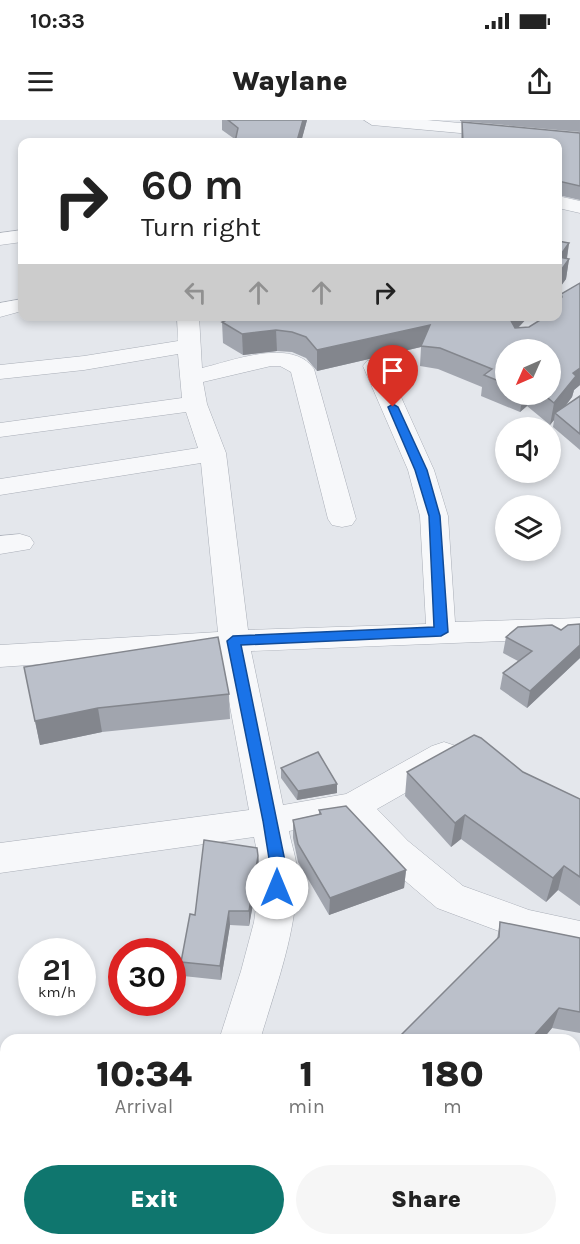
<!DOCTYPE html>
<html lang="en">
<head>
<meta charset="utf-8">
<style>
  body { margin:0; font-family:Karla,sans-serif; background:#f6f6f6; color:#222; height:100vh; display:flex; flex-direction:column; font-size:22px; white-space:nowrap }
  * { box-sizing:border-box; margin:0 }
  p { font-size:20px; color:#767676 }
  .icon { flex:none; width:33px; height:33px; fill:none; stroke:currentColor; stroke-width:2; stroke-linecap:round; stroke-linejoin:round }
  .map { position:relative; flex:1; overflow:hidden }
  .panel { position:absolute; left:0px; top:914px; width:580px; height:212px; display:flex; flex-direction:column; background:#fff; border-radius:18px 18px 0 0; box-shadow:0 3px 9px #0003 }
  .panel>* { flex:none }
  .top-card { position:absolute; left:18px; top:18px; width:544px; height:183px; border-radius:12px; box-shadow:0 3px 9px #0003; background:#fff; color:#222; overflow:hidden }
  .needle { width:39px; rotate:225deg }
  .tools { position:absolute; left:495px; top:219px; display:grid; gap:12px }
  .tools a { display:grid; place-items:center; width:66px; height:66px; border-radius:50%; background:#fff; box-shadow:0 3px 9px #0003; font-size:30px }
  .speed { position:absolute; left:18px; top:818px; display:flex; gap:12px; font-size:30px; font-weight:700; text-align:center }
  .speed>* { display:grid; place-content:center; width:78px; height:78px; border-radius:50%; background:#fff; box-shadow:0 3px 9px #0003; line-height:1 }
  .speed small { font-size:15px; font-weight:400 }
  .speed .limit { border:9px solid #d22; background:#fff; color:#111 }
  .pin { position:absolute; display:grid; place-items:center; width:51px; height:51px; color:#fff; margin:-62px -26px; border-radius:50% 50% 50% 0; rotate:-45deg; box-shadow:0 0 6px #0007 }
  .pin .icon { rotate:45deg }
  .me { position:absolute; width:66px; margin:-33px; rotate:0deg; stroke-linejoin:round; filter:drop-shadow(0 0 4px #0008) }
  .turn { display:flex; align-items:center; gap:21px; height:126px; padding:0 24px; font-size:27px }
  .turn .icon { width:78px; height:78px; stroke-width:2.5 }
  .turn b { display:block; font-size:42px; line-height:51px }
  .lanes { display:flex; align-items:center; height:57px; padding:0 24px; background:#0003; justify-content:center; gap:30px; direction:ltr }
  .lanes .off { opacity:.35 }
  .eta { display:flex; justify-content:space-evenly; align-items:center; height:102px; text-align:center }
  .eta b { font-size:36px; font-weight:800; line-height:42px }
  .button { display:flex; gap:12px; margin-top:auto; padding:12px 24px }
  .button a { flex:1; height:69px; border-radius:36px; background:#0f766e; color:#fff; font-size:24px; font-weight:800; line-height:69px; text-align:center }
  .button a+a { background:#f6f6f6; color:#222 }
  .status { display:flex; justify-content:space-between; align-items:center; height:42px; padding:0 30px; background:#fff; direction:ltr }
  .status svg { height:16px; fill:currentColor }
  header { display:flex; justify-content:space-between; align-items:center; height:78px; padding:0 24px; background:#fff; font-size:27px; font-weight:800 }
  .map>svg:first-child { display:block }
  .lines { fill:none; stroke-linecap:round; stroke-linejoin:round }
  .minor-casing { stroke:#a9aeb7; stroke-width:1 }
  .minor { fill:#f7f8fa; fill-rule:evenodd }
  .wall { fill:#a1a5ae; fill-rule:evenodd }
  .shaded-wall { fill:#83868d }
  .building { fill:#bbc0ca; stroke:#83868d; stroke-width:1.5 }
  .route { fill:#1a73e8; stroke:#114b97; stroke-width:1.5 }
</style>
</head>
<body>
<div class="status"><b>10:33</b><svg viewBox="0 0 49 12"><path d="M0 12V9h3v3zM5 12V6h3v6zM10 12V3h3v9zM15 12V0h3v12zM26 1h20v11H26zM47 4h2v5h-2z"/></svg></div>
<header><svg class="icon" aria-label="menu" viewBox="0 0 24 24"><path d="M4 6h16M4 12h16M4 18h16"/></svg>Waylane<svg class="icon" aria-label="share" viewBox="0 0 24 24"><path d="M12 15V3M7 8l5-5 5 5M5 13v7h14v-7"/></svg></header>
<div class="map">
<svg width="580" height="1124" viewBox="0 0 580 1124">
  <rect width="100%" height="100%" fill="#e4e7ec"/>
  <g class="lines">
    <defs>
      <g id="minor">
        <path d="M 364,0 L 427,0 L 580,14 L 580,24 L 372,5 Z"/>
        <path d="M 558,76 L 580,81 L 580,93 L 558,88 Z"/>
        <path d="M 22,110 L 22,122 L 0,125 L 0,113 Z"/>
        <path d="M 22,179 L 22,191 L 0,197 L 0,183 Z"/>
        <path d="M 177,196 L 199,196 L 202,248 C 232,241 292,217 314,249 L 356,399 L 352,405 L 342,407 L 332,405 L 328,399 L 291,252 L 280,246 L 271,246 L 203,262 L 207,284 L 226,333 L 248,510 L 426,504 L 420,396 L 408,350 L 363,246 L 367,241 L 375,239 L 383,241 L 387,246 L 434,350 L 448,396 L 455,502 L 580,498 L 580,518 L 251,531 L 283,685 L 346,674 L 432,626 L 444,622 L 456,626 L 461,635 L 456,644 L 377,689 L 408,721 L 463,766 L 529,790 L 580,801 L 580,833 L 528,822 L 437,788 L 382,741 L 346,701 L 289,711 C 291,724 297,739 297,752 C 298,809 276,866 260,920 L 219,920 L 241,851 L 254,802 L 261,751 L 254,717 L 0,753 L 0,723 L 249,690 L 220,532 L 0,547 L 0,525 L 218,512 L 201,343 L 0,375 L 0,359 L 198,328 L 186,292 L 0,317 L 0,303 L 182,278 L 178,234 L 84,250 L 0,259 L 0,245 L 84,236 L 178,221 Z"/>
        <path d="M 20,414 L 30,417 L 34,423 L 30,429 L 0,434 L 0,416 Z"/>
        <path d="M 6,948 L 6,988 L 0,990 L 0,950 Z"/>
        <path d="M 6,1012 L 6,1063 L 0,1066 L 0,1015 Z"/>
        <rect x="574" y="1025" width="6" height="44"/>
      </g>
    </defs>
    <use href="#minor" class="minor-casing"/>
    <use href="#minor" class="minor"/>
  </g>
  <g class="wall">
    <path d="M 222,0 L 307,0 L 301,22 L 235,22 L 236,20 L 222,10 Z"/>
    <path d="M 460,0 L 580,0 L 580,12 L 460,1 Z"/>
    <path d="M 462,2 L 580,13 L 580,80 L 558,75 L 558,22 L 461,22 Z"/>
    <path d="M 558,121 L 569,123 L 567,139 L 569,139 L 566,159 L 560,167 L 560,173 L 559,182 L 561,174 L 580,163 L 580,265 L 574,270 L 572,277 L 565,287 L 580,276 L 580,330 L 553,307 L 554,300 L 550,305 L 527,286 L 520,292 L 481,276 L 482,267 L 438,249 L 420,246 L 421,227 L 317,251 L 306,238 L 292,232 L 277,231 L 243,235 L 223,223 L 222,202 L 529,196 L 519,207 L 529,207 L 558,196 ZM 506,230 L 550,274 L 506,274 Z"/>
    <path d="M 580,504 L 580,538 L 527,588 L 500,569 L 503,553 L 518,541 L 503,533 L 506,517 L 561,510 Z"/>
    <path d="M 24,547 L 229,574 L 230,599 L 102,612 L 40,625 Z"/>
    <path d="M 281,648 L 337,664 L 337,673 L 297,680 L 281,658 Z"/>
    <path d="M 407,652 L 523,652 L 580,679 L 580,786 L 558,770 L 546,782 L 461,719 L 451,727 L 405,676 Z"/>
    <path d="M 319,690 L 406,750 L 404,768 L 329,795 L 298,742 L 293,718 L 293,700 L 319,694 Z"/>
    <path d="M 258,736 L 259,751 L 249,806 L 230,805 L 221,860 L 183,856 L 181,842 L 195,795 Z"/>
    <path d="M 500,802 L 580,818 L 580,913 L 552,908 L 542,920 L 396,920 L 497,819 Z"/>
    <path d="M 175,1119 L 200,1119 L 196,1124 L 182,1124 Z"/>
    <path d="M 230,1119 L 432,1119 L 429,1124 L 239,1124 Z"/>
  </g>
  <g class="shaded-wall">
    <path d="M 303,0 L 307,0 L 301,22 L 290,22 Z"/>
    <path d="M 569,123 L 566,143 L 559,137 Z"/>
    <path d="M 569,139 L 566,159 L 558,170 L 559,153 Z"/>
    <path d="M 513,196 L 529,196 L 507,219 L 510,199 Z"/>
    <path d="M 430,205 L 421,227 L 317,251 L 317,230 Z"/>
    <path d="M 276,210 L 277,231 L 243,235 L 242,214 Z"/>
    <path d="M 580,248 L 580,265 L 574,270 L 572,277 L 558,295 L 555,293 L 554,300 L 550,305 L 554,283 L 573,253 Z"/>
    <path d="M 523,274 L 529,274 L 527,286 L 520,292 Z"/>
    <path d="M 580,525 L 580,538 L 527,588 L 530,571 Z"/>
    <path d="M 98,588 L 102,612 L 40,625 L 35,601 Z"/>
    <path d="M 337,664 L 337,673 L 297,680 L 298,671 Z"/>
    <path d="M 465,695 L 461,719 L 451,727 L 455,703 Z"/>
    <path d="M 258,736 L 259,751 L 249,806 L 249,791 Z"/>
    <path d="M 564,746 L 558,770 L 546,782 L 553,758 Z"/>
    <path d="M 406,750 L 404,768 L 329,795 L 330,778 Z"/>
    <path d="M 229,791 L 230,805 L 221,860 L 220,846 Z"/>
    <path d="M 559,888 L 552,908 L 542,920 L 530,920 Z"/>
    <path d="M 190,1119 L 200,1119 L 196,1124 L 191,1124 Z"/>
    <path d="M 426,1119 L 432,1119 L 429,1124 L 423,1124 Z"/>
  </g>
  <g class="building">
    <path d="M 228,0 L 303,0 L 297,21 L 290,22 L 235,22 L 238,8 Z"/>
    <path d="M 462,2 L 580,13 L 580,66 L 558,61 L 558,25 L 559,24 L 558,24 L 558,22 L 463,22 Z"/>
    <path d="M 558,121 L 569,123 L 559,137 L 569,139 L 559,153 L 560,173 L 558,174 Z"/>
    <path d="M 580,163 L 580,248 L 573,253 L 576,256 L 554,283 L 543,274 L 550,274 L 550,230 L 506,230 L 506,264 L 484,255 L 492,249 L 440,228 L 421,226 L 430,205 L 317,230 L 306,217 L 292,212 L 276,210 L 242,214 L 222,202 L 236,196 L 513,196 L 510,199 L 515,208 L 529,207 L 542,199 L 545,196 L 558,196 L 558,183 L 562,177 L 561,174 Z"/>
    <path d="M 580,276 L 580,314 L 555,293 Z"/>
    <path d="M 580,504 L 580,525 L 530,571 L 503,553 L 532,531 L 506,517 L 518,507 L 552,505 L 561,510 L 568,505 Z"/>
    <path d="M 218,517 L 229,574 L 98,588 L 35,601 L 24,547 Z"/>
    <path d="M 474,615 L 481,618 L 523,652 L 580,679 L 580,757 L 564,746 L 553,758 L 465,695 L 455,703 L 407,652 Z"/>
    <path d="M 318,632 L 337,664 L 298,671 L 281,648 Z"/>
    <path d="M 346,686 L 406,750 L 330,778 L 298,724 L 293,700 L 321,694 L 319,690 Z"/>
    <path d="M 204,720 L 257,728 L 258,736 L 249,791 L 229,791 L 220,846 L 181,842 L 190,794 L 195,795 Z"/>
    <path d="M 500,802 L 580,818 L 580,892 L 559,888 L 530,920 L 396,920 L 499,817 Z"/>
    <path d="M 0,1086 L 6,1090 L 6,1119 L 44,1119 L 51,1124 L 0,1124 Z"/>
    <path d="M 257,1119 L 426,1119 L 423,1124 L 267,1124 Z"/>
  </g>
  <path class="route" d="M 393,284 L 398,287 L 427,350 L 440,396 L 448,512 L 441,516 L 241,525 L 287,751 L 283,773 L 277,775 L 271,773 L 269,768 L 271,751 L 263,701 L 227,521 L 233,516 L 434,507 L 429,396 L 415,350 L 388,287 Z"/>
</svg>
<div class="tools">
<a><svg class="needle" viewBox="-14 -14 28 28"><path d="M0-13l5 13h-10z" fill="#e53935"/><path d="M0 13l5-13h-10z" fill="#767676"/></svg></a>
<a><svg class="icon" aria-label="sound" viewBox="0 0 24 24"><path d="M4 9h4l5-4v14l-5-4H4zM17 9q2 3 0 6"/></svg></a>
<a><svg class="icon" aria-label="layers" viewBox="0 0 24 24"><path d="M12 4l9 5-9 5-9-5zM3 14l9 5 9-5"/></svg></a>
</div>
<div class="speed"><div>21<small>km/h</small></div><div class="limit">30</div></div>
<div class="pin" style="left:393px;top:287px;background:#d93025"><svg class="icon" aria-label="arrive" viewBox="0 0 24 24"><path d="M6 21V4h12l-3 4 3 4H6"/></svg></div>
<svg class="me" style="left:277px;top:768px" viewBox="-20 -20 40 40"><circle r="19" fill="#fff"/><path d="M0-13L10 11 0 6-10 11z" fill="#1a73e8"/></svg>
<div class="top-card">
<div class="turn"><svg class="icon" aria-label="right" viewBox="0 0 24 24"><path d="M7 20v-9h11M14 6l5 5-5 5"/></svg><div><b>60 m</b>Turn right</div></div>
<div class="lanes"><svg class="icon off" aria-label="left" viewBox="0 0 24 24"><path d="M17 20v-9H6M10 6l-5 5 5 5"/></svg><svg class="icon off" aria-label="ahead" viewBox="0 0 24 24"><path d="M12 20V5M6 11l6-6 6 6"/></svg><svg class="icon off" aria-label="ahead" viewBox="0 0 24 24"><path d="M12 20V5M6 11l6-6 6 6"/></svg><svg class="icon" aria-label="right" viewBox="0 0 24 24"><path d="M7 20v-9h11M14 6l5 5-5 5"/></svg></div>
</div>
<section class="panel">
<div class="eta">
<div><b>10:34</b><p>Arrival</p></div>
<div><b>1</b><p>min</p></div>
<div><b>180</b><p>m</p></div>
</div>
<div class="button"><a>Exit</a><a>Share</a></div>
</section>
</div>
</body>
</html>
